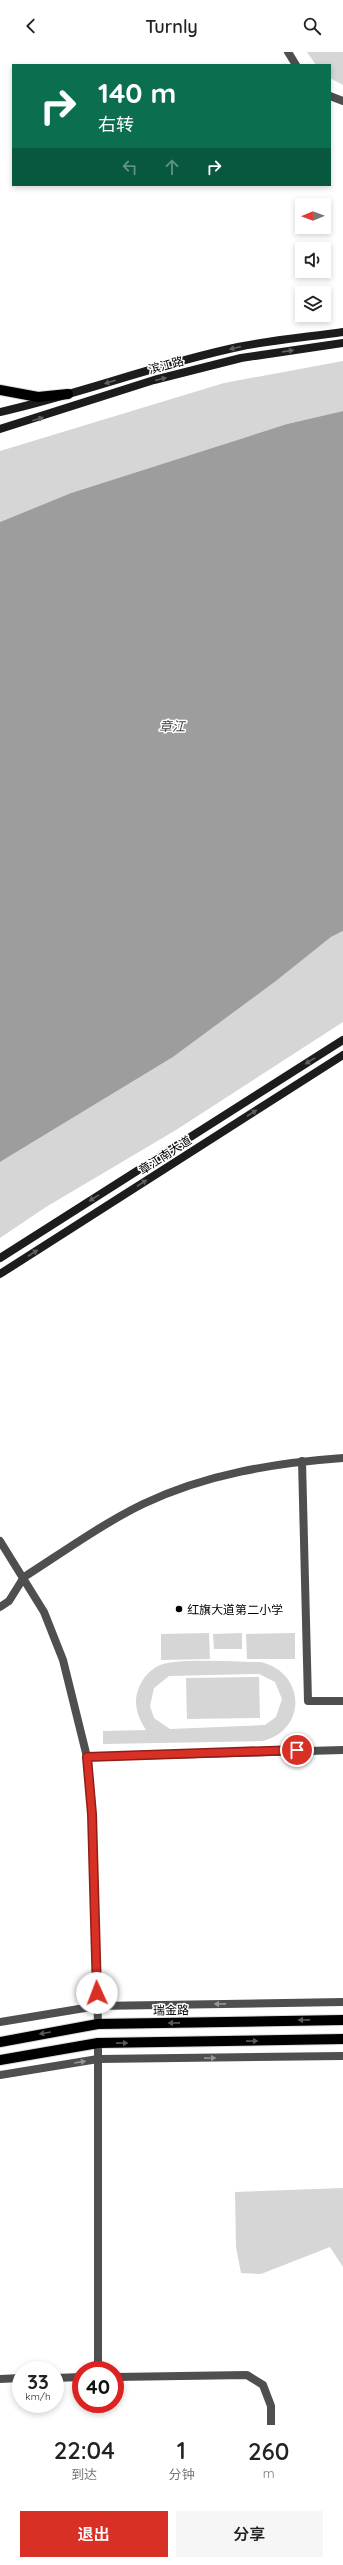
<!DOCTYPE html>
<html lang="zh">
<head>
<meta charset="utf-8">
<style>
  body { margin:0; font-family:Quicksand,"Noto Sans SC",sans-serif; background:#f6f6f6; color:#222; height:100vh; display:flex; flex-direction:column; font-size:15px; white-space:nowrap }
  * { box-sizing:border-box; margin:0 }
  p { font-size:13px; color:#767676 }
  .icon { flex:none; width:22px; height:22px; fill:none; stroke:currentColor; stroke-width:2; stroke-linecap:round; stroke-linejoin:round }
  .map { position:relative; height:2373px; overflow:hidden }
  .side { display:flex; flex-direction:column; background:#fff; flex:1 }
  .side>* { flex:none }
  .top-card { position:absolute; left:12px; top:12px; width:319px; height:122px; border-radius:0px; box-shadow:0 2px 6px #0003; background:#0b6e4f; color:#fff; overflow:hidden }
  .needle { width:26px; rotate:269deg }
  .controls { position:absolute; left:295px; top:146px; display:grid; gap:8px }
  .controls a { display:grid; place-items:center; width:36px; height:36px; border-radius:0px; background:#fff; box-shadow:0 2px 6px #0003; font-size:20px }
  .speed { position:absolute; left:12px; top:2309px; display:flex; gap:8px; font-size:20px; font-weight:700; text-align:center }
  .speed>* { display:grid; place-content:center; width:52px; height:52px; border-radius:50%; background:#fff; box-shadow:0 2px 6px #0003; line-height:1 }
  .speed small { font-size:10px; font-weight:400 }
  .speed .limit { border:6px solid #d22; background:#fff; color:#111 }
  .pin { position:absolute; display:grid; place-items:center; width:34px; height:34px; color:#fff; margin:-17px; border:2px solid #fff; border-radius:50%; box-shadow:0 1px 4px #0007 }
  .me { position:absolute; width:44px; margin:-22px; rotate:358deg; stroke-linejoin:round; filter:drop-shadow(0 0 3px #0008) }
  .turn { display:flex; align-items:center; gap:14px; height:84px; padding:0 20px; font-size:18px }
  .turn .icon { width:52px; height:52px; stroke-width:2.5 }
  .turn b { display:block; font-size:28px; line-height:34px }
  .lanes { display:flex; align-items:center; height:38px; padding:0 20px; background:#0003; justify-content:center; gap:20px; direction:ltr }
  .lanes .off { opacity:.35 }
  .eta { display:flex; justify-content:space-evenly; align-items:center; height:68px; text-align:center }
  .eta b { font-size:24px; font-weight:600; line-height:28px }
  .button { display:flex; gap:8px; margin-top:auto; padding:8px 20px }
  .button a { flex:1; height:46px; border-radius:0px; background:#d93025; color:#fff; font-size:16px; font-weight:600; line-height:46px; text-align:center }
  .button a+a { background:#f6f6f6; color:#222 }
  header { display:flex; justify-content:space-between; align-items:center; height:52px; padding:0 20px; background:#fff; font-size:18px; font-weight:600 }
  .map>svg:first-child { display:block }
  .green { fill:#d6d6d6; fill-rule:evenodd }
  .water { fill:#9d9d9d }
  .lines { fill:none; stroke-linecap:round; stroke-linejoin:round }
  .primary-casing { stroke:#dbdbdb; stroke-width:12 }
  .minor { stroke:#4f4f4f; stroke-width:8 }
  .tertiary { stroke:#4f4f4f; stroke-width:8 }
  .secondary { stroke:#1c1c1c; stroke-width:8 }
  .primary { stroke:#000; stroke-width:10 }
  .oneway { fill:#606060 }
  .oneway2 { fill:#959595 }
  .oneway3 { fill:#595959 }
  .route-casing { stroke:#8d1f18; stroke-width:10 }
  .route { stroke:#d93025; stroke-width:7 }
  .poi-dot { fill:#000; stroke:#fff; stroke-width:1.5 }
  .labels { text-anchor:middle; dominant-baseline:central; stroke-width:3; stroke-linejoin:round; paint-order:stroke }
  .street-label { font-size:12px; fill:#000; stroke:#fff }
  .poi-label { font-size:12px; fill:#000; stroke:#fff; text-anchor:start }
  .water-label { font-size:13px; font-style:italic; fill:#3e3e3e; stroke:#fff }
</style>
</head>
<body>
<header><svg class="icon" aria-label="back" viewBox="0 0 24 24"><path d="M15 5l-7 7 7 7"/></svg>Turnly<svg class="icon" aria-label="search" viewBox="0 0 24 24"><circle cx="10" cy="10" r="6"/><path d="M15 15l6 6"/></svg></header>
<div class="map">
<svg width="343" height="2373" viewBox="0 0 343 2373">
  <rect width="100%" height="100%" fill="#fff"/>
  <g class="green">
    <path d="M 307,0 L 343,0 L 343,33 L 330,26 L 330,13 L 316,13 Z"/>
    <path d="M 343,309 L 343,359 L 287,372 L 71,441 L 0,470 L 0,399 L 224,331 Z"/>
    <path d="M 343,879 L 343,970 L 176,1078 L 46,1155 L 0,1186 L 0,1110 L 173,1005 L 276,929 L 331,885 Z"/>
    <path d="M 209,1581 L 210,1607 L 161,1608 L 161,1582 Z"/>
    <path d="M 242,1581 L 242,1597 L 214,1597 L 213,1582 Z"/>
    <path d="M 295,1581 L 295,1607 L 247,1607 L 246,1582 Z"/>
    <path d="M 261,1610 C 306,1621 307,1678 263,1689 L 103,1692 L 103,1679 L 146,1678 C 138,1666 133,1652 138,1638 C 142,1626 151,1616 163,1612 C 182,1606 239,1610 261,1610 ZM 259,1622 L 275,1630 L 282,1647 L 276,1665 L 265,1673 L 170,1677 L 154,1666 L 150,1654 L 154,1636 L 169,1624 Z"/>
    <path d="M 259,1625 L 260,1666 L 187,1667 L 186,1626 Z"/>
    <path d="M 343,2136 L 343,2215 L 330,2195 L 261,2222 L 241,2221 L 236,2195 L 235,2140 Z"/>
  </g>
  <path class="water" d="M 343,359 L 343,879 L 331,885 L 276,929 L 173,1005 L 0,1110 L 0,470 L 71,441 L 287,372 Z"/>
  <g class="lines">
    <defs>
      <g id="primary">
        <path d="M 0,338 L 38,345 L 68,342"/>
        <path d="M 0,1990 L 98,1972 L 343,1968"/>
        <path d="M 0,2008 L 98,1991 L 343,1987"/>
      </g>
    </defs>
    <use href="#primary" class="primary-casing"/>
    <g class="minor">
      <path d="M 302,1409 L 308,1649 L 343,1649"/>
      <path d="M 0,1555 L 9,1549 L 24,1525"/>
      <path d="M 87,1705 L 343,1698"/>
    </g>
    <g class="tertiary">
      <path d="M 288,0 L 296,13"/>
      <path d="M 330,44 L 343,49"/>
      <path d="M 0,1489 L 44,1560 L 63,1608 L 87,1705 L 92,1762 L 98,1972"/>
      <path d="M 24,1525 C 63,1500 102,1472 143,1452 C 206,1422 274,1411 343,1406"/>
      <path d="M 0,1970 L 97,1954 L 343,1950"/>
      <path d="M 98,1991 L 98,2318"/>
      <path d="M 0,2023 L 98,2007 L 343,2004"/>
      <path d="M 115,2325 L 247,2323 L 263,2333 L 271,2354 L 271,2373"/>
      <path d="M 55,2326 L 81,2325"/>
      <path d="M 0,2327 L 21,2326"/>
    </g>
    <g class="secondary">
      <path d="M 0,360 C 80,342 157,312 238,295 C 272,288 308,285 343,280"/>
      <path d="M 0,377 L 154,328 L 241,306 L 343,291"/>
      <path d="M 0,1206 L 343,988"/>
      <path d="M 0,1222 L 343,1003"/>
    </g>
    <use href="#primary" class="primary"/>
  </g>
  <defs><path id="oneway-solid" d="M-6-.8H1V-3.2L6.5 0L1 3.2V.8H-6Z"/></defs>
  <g class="oneway">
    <use href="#oneway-solid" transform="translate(235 296) rotate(167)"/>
    <use href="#oneway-solid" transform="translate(288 299) rotate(-8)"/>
    <use href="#oneway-solid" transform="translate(161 327) rotate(-14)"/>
    <use href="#oneway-solid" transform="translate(110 330) rotate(163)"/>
    <use href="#oneway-solid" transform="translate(38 367) rotate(-17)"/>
    <use href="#oneway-solid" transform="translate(310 1009) rotate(148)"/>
    <use href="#oneway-solid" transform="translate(252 1061) rotate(-33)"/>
    <use href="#oneway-solid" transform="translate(142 1131) rotate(-33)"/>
    <use href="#oneway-solid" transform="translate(94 1146) rotate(148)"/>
    <use href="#oneway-solid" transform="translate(33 1201) rotate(-33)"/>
  </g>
  <g class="oneway2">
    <use href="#oneway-solid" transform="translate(220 1952) rotate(179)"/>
    <use href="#oneway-solid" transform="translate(210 2006) rotate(-1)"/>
    <use href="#oneway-solid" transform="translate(80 2010) rotate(-9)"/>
  </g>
  <g class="oneway3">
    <use href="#oneway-solid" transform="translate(304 1968) rotate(179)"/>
    <use href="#oneway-solid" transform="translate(174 1971) rotate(179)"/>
    <use href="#oneway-solid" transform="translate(45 1981) rotate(170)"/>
    <use href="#oneway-solid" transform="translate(252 1989) rotate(-1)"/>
    <use href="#oneway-solid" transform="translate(122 1991) rotate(-1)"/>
  </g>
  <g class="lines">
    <defs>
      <path id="route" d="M 97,1941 L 92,1762 L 87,1705 L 297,1698"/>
    </defs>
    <use href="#route" class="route-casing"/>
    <use href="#route" class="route"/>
  </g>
  <circle class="poi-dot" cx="179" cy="1557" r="4"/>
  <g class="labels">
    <g class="street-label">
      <text transform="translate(166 313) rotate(-15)">滨江路</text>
      <text transform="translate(165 1103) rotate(-33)">章江南大道</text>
      <text transform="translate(171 1958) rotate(-1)">瑞金路</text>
    </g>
    <g class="poi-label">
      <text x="187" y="1557">红旗大道第二小学</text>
    </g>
    <g class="water-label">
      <text x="172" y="674">章江</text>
    </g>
  </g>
</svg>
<div class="controls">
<a><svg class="needle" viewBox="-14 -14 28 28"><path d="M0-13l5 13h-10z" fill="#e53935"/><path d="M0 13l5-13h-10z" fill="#767676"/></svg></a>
<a><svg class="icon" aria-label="sound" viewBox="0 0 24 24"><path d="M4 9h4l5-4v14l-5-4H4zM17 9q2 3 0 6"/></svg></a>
<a><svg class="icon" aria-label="layers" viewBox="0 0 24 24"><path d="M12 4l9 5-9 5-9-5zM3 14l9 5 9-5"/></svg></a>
</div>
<div class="speed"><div>33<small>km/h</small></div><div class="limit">40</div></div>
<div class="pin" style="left:297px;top:1698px;background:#d93025"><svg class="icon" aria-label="arrive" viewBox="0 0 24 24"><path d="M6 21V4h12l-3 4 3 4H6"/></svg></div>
<svg class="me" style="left:97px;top:1941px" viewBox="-20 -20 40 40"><circle r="19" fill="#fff"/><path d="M0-13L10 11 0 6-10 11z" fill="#d93025"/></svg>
<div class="top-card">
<div class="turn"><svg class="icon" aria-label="right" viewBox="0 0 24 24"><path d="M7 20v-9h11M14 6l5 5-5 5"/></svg><div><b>140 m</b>右转</div></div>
<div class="lanes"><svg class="icon off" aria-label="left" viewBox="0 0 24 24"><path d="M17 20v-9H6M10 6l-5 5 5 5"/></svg><svg class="icon off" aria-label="ahead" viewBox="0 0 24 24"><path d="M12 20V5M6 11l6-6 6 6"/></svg><svg class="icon" aria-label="right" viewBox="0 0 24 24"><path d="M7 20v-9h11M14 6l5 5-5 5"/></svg></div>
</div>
</div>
<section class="side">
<div class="eta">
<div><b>22:04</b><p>到达</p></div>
<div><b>1</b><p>分钟</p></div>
<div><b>260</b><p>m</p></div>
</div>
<div class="button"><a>退出</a><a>分享</a></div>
</section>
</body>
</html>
